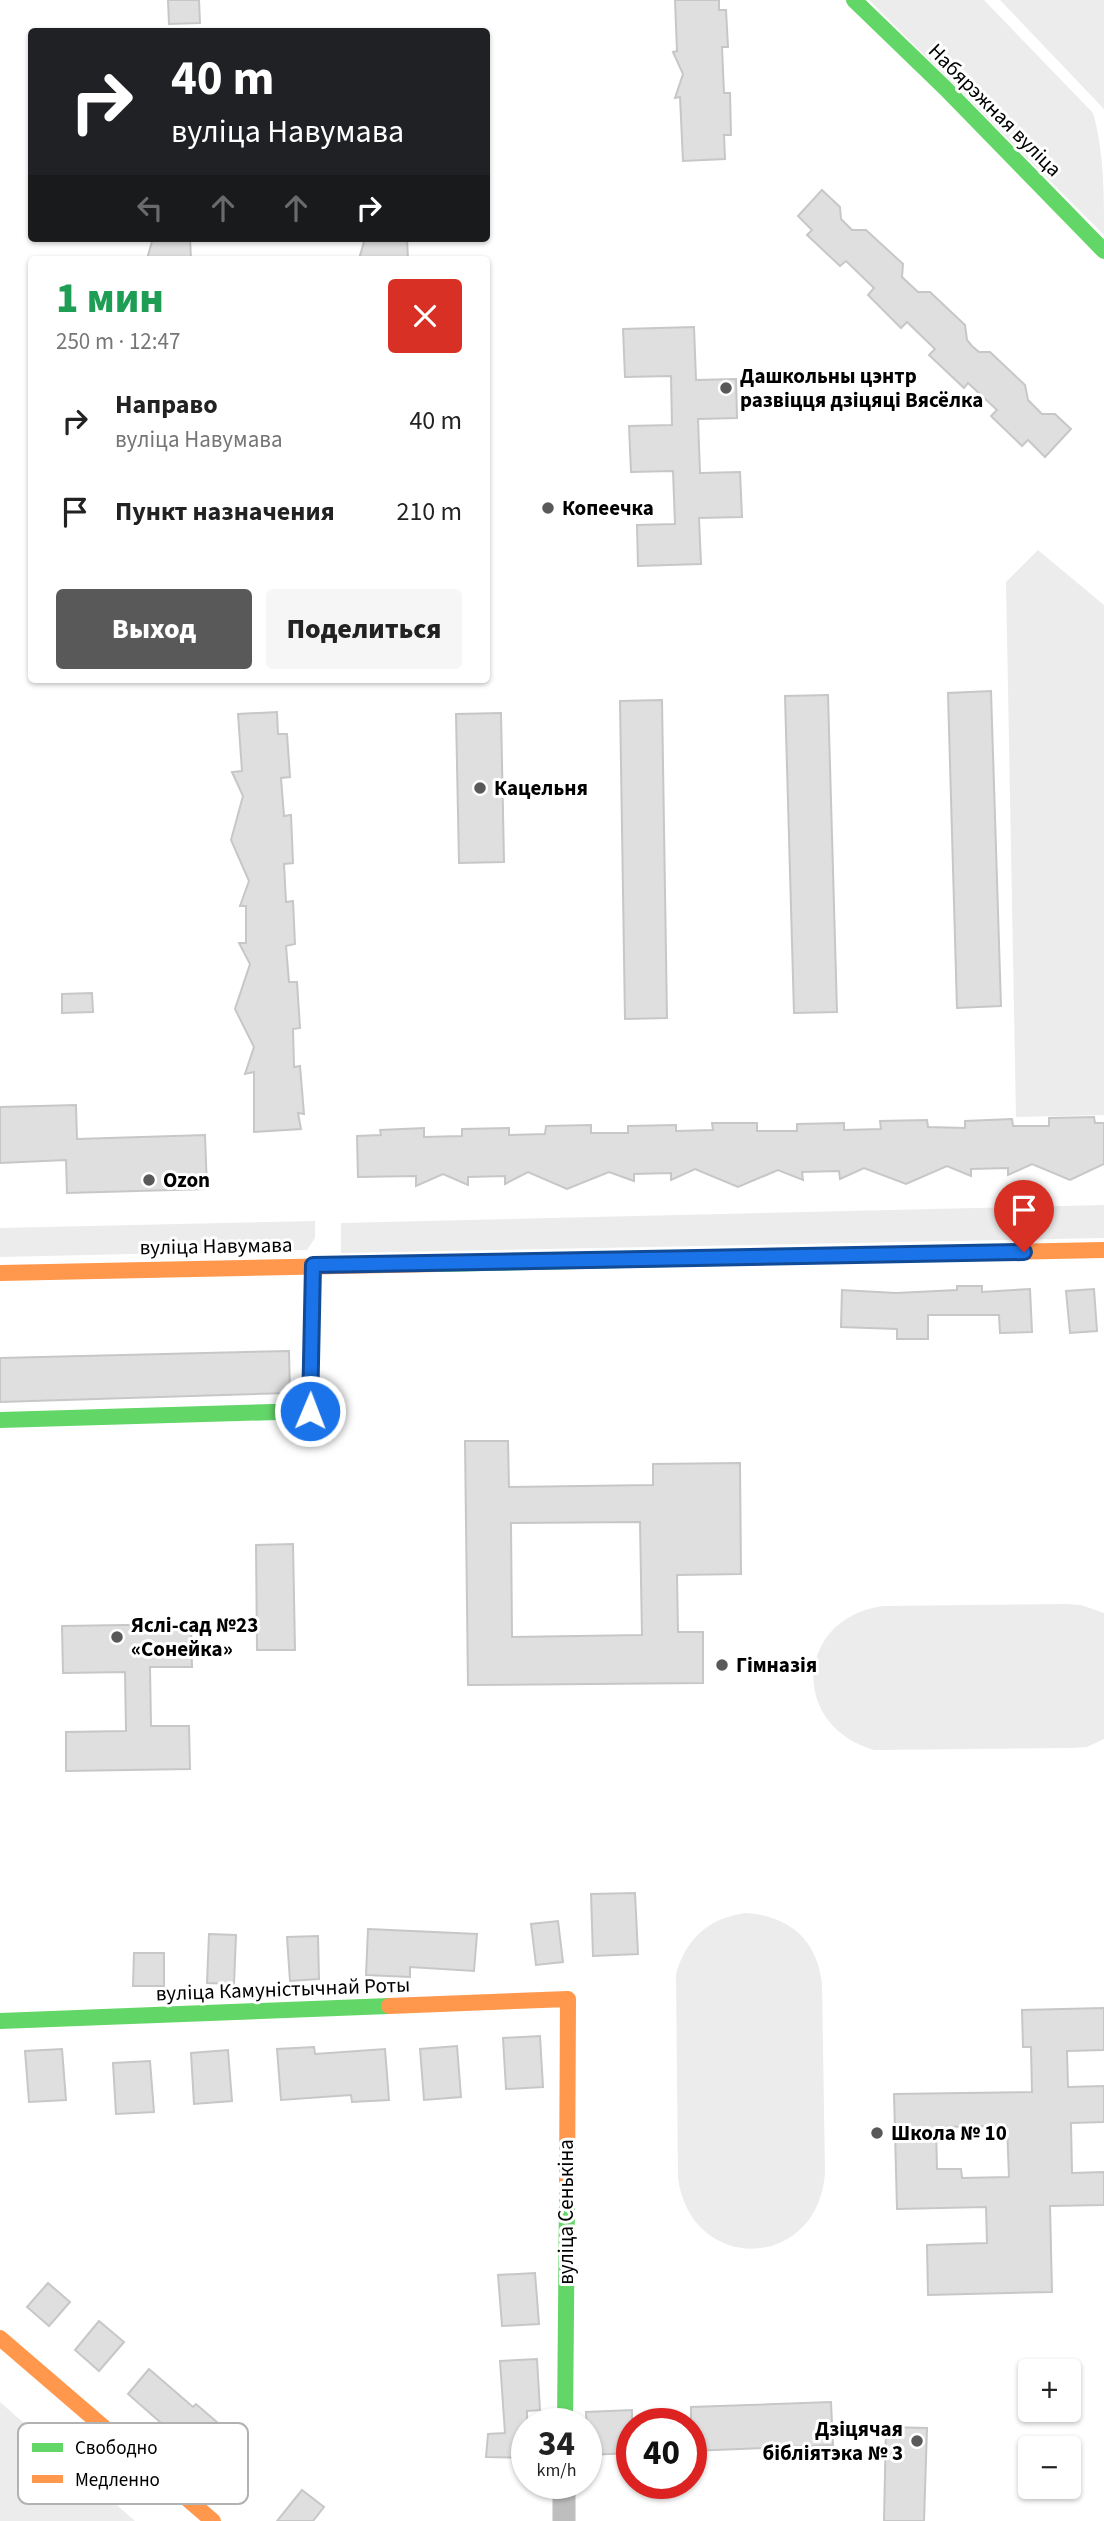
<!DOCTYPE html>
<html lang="ru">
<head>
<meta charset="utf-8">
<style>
  body { margin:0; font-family:"Source Sans 3",sans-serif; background:#f6f6f6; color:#222; height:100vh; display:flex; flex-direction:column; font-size:26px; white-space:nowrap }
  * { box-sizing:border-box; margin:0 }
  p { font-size:23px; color:#767676 }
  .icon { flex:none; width:38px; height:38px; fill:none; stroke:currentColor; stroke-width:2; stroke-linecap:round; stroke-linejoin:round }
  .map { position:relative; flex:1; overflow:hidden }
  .sheet { position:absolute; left:28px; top:256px; width:462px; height:427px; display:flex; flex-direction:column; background:#fff; border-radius:7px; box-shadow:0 2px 5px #0004 }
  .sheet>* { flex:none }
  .top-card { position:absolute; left:28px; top:28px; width:462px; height:214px; border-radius:7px; box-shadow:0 2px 5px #0004; background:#202124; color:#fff; overflow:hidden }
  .tools { position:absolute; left:1018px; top:2359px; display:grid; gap:14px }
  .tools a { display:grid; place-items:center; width:63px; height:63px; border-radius:7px; background:#fff; box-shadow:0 2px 5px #0004; font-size:35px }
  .speed { position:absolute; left:511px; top:2408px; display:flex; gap:14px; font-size:35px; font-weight:700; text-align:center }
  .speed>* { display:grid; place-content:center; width:91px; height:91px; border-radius:50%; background:#fff; box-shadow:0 2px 5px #0004; line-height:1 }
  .speed small { font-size:18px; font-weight:400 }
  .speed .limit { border:10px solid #d22; background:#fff; color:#111 }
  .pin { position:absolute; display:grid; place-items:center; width:60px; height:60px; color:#fff; margin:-72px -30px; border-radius:50% 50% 50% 0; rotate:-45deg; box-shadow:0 0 7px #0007 }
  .pin .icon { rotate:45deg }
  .me { position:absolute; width:77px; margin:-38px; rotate:1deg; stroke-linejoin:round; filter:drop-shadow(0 0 5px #0008) }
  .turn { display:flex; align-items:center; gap:24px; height:147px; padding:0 28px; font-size:32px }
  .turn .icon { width:91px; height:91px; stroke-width:2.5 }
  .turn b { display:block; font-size:49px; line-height:60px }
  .lanes { display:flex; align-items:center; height:66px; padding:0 28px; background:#0003; justify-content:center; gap:35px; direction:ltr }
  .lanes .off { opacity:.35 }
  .round { display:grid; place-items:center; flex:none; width:74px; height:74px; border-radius:7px; background:#f6f6f6 }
  .summary { display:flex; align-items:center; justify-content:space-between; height:119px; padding:0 28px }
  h1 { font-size:42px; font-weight:800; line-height:52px; color:#1e9e55 }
  .action { display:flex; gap:14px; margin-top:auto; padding:14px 28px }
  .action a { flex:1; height:80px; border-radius:7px; background:#595959; color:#fff; font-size:28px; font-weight:800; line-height:80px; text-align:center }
  .action a+a { background:#f6f6f6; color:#222 }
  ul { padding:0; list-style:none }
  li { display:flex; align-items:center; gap:21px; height:91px; padding:0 28px }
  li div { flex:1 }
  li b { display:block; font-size:26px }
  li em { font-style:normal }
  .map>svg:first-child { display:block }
  .green { fill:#ececec }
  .building { fill:#dfdfdf; stroke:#c7c7c7; stroke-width:2; fill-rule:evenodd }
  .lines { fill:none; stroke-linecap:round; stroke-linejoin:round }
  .street { stroke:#bebebe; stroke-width:23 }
  .fast { stroke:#63d668; stroke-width:16 }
  .slow { stroke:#ff974d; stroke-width:16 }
  .route-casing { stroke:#114b97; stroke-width:18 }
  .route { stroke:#1a73e8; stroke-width:12 }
  .poi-dot { fill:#595959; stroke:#fff; stroke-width:2.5 }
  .labels { text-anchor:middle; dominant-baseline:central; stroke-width:6; stroke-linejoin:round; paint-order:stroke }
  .street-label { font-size:21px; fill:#000; stroke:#fff }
  .poi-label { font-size:21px; font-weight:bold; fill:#000; stroke:#fff; text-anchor:start }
  .key { fill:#fff; stroke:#b2b2b2; stroke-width:2 }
  .key-label { font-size:19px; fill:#000 }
</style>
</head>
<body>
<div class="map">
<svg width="1104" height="2521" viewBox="0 0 1104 2521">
  <rect width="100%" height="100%" fill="#fff"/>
  <g class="green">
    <path d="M 869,0 L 984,0 L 1093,113 C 1104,150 1104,195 1104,235 Z"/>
    <path d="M 1000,0 L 1104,0 L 1104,110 L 1103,108 Z"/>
    <path d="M 1038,550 L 1104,605 L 1104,1115 L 1016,1117 L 1006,582 Z"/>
    <path d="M 1104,1205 L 1104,1238 L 341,1253 L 341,1223 Z"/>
    <path d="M 315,1221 L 315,1238 L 307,1250 L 0,1257 L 0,1228 Z"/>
    <path d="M 1067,1604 L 1081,1605 L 1104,1613 L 1104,1739 L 1087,1747 L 1072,1748 L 874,1750 C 789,1726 795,1618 883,1606 Z"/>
    <path d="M 746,1913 C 790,1916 817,1940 822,1984 L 825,2173 C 818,2271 691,2275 678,2178 L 676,1974 C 686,1938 709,1918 746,1913 Z"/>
    <path d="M 0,2402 L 135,2521 L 0,2521 Z"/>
  </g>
  <g class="building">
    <path d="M 168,0 L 199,0 L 200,23 L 169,24 Z"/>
    <path d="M 675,0 L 719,0 L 719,10 L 726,10 L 728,47 L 722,47 L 724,93 L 730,93 L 731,135 L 724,135 L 725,159 L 683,161 L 680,97 L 675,98 L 683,74 L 673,52 L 677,51 Z"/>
    <path d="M 822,190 L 840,207 L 841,219 L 852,230 L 866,230 L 903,264 L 902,277 L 918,292 L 930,292 L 965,325 L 967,340 L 972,346 L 979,352 L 990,352 L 1025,385 L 1028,400 L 1042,414 L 1055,414 L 1071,429 L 1045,457 L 1028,440 L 1022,446 L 991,416 L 997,410 L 968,383 L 964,388 L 929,355 L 935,349 L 907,322 L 901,328 L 868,295 L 874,288 L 846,261 L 840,266 L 807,235 L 812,230 L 798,216 Z"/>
    <path d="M 153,238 L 190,238 L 191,259 L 147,259 Z"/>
    <path d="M 365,238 L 407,238 L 408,259 L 359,259 Z"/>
    <path d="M 694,327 L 696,380 L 736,379 L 737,418 L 698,419 L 700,473 L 740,472 L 742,517 L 699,518 L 701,564 L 638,566 L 637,525 L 675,524 L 673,471 L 631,472 L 629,426 L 672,425 L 671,376 L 625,377 L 623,329 Z"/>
    <path d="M 991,691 L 1001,1006 L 957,1008 L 948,693 Z"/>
    <path d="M 828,695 L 837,1012 L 794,1013 L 785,696 Z"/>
    <path d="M 662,700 L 667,1018 L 625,1019 L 620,701 Z"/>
    <path d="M 277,712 L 278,734 L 287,734 L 290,777 L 281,778 L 284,816 L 291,815 L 293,863 L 284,864 L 286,902 L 293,901 L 295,944 L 286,946 L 289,982 L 297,982 L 300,1028 L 293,1029 L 294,1067 L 300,1066 L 304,1114 L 298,1113 L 301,1129 L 254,1132 L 254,1072 L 245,1074 L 254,1047 L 235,1009 L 250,964 L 239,943 L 246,943 L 246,906 L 240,906 L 249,881 L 231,840 L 243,796 L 232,772 L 242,771 L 238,714 Z"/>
    <path d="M 501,713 L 504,862 L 459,863 L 456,714 Z"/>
    <path d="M 92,993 L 93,1012 L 62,1013 L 62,994 Z"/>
    <path d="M 76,1105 L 77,1139 L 205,1135 L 207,1189 L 67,1193 L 66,1160 L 0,1163 L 0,1107 Z"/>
    <path d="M 1094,1117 L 1095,1123 L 1104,1123 L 1104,1164 L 1070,1180 L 1032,1164 L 1008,1175 L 1008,1168 L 971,1169 L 971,1176 L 947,1166 L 906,1184 L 864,1168 L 840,1179 L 839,1171 L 802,1172 L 803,1180 L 778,1170 L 738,1187 L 695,1169 L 671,1180 L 671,1173 L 634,1174 L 634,1181 L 609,1172 L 567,1189 L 528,1172 L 505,1184 L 505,1176 L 468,1177 L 468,1185 L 443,1174 L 416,1186 L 416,1176 L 358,1177 L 357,1136 L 381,1135 L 380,1130 L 424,1128 L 424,1137 L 462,1136 L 462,1129 L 509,1128 L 509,1135 L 545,1134 L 546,1126 L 591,1125 L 591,1133 L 628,1133 L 628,1126 L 676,1125 L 676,1131 L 713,1130 L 712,1123 L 757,1123 L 757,1131 L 797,1131 L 797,1124 L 844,1123 L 844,1130 L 881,1129 L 880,1121 L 927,1120 L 928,1127 L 965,1128 L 965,1121 L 1012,1119 L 1013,1126 L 1049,1126 L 1049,1118 Z"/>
    <path d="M 957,1286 L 982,1286 L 982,1292 L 1030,1289 L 1032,1332 L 1000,1333 L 999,1315 L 928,1315 L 928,1339 L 897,1339 L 897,1329 L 841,1327 L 842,1290 L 896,1293 L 957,1290 Z"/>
    <path d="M 1094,1289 L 1097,1331 L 1070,1333 L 1066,1291 Z"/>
    <path d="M 289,1351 L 290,1393 L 0,1402 L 0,1358 Z"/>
    <path d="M 465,1441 L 508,1441 L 509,1487 L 653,1485 L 653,1464 L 740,1463 L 741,1574 L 677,1575 L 678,1632 L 703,1632 L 703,1683 L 468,1685 ZM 640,1522 L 642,1635 L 512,1637 L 511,1523 Z"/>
    <path d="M 293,1544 L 295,1650 L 257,1650 L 256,1545 Z"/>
    <path d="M 191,1624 L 192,1667 L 150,1667 L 151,1726 L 189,1726 L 190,1769 L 66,1771 L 66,1732 L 126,1731 L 125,1672 L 63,1673 L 62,1626 Z"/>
    <path d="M 635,1893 L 638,1954 L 593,1956 L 591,1894 Z"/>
    <path d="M 558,1921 L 563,1962 L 536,1965 L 531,1924 Z"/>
    <path d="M 368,1929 L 477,1934 L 474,1971 L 410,1967 L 410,1977 L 366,1975 Z"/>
    <path d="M 209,1934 L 236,1935 L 234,1984 L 207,1983 Z"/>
    <path d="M 318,1936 L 319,1979 L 290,1981 L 287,1937 Z"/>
    <path d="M 134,1953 L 164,1953 L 164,1986 L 133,1986 Z"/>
    <path d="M 1104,2008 L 1104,2050 L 1067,2051 L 1068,2087 L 1104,2086 L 1104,2122 L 1071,2123 L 1072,2173 L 1104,2172 L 1104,2205 L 1050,2206 L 1052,2292 L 928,2295 L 927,2245 L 987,2243 L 986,2207 L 897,2209 L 894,2094 L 1032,2092 L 1031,2047 L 1023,2047 L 1022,2010 ZM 1007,2126 L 1009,2177 L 962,2178 L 961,2169 L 937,2169 L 936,2127 Z"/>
    <path d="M 540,2036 L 543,2087 L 506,2089 L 503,2038 Z"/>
    <path d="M 457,2046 L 461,2097 L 424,2100 L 420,2049 Z"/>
    <path d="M 314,2047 L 315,2054 L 385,2049 L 389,2100 L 352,2102 L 351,2095 L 281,2100 L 277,2049 Z"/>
    <path d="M 62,2049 L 66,2100 L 29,2102 L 25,2051 Z"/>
    <path d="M 228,2050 L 232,2101 L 194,2104 L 191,2053 Z"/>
    <path d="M 150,2061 L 154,2112 L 116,2114 L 113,2063 Z"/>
    <path d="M 535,2273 L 539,2324 L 502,2326 L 498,2275 Z"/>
    <path d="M 48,2283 L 70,2302 L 49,2326 L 27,2307 Z"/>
    <path d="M 99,2321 L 124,2342 L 99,2371 L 75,2350 Z"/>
    <path d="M 537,2359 L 540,2410 L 527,2411 L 527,2458 L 486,2457 L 488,2434 L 505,2433 L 500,2361 Z"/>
    <path d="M 149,2369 L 193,2407 L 196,2404 L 217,2422 L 193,2451 L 128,2394 Z"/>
    <path d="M 831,2402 L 833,2445 L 691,2451 L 691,2407 Z"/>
    <path d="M 632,2410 L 632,2453 L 588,2455 L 586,2412 Z"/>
    <path d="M 886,2427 L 927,2428 L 924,2521 L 884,2521 Z"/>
    <path d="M 302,2490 L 324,2507 L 313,2521 L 277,2521 Z"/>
  </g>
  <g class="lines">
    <path class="street" d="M 564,2521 L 564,2483"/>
    <g class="fast">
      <path d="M 854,0 L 945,88 L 1104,251"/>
      <path d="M 437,1264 L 765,1257"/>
      <path d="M 0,1420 L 310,1411 L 313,1265"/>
      <path d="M 0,2021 L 389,2006"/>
      <path d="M 565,2424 L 567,2197"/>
    </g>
    <g class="slow">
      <path d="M 765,1257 L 1104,1250"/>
      <path d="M 0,1273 L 437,1264"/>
      <path d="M 389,2006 L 568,1999 L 567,2197"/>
      <path d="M 0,2338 L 213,2521"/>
    </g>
  </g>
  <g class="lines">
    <defs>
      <path id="route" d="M 310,1411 L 313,1265 L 1024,1252"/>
    </defs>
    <use href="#route" class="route-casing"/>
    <use href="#route" class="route"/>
  </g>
  <g class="poi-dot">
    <circle cx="726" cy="388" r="7"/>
    <circle cx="548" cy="508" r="7"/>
    <circle cx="480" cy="788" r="7"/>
    <circle cx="149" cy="1180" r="7"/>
    <circle cx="117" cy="1637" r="7"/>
    <circle cx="722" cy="1665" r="7"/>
    <circle cx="877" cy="2133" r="7"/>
    <circle cx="917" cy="2441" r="7"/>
  </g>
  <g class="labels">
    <g class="street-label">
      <text transform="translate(995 110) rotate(45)">Набярэжная вуліца</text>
      <text transform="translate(216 1246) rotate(-1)">вуліца Навумава</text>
      <text transform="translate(283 1989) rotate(-2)">вуліца Камуністычнай Роты</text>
      <text transform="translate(566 2212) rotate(-90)">вуліца Сенькіна</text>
    </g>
    <g class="poi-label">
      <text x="740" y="376">Дашкольны цэнтр<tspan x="740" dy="24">развіцця дзіцяці Вясёлка</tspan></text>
      <text x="562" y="508">Копеечка</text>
      <text x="494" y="788">Кацельня</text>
      <text x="163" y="1180">Ozon</text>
      <text x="131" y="1625">Яслі-сад №23<tspan x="131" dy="24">«Сонейка»</tspan></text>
      <text x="736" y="1665">Гімназія</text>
      <text x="891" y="2133">Школа № 10</text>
      <text x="903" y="2429" text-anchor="end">Дзіцячая<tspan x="903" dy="24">бібліятэка № 3</tspan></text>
    </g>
  </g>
  <rect x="18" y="2423" width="230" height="81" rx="10" class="key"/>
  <rect x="32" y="2443" width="31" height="9" fill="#63d668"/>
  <rect x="32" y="2475" width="31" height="8" fill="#ff974d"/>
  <g class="key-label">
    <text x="75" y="2454">Свободно</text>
    <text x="75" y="2486">Медленно</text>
  </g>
</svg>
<div class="tools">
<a>+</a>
<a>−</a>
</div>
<div class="speed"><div>34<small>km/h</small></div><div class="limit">40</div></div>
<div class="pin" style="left:1024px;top:1252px;background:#d93025"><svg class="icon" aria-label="arrive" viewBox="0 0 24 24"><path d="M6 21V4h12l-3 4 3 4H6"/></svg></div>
<svg class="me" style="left:310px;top:1411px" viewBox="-20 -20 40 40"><circle r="17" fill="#1a73e8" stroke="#fff" stroke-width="3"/><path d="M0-11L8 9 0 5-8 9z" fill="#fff"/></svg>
<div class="top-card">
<div class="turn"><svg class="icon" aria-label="right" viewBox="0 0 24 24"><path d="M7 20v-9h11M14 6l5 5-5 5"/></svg><div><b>40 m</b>вуліца Навумава</div></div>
<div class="lanes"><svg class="icon off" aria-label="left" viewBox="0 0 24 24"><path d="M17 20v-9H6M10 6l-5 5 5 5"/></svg><svg class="icon off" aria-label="ahead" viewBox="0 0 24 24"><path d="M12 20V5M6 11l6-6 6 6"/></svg><svg class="icon off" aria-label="ahead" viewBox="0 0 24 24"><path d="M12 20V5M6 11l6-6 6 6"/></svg><svg class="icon" aria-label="right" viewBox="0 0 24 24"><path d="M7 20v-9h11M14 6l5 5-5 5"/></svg></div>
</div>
<section class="sheet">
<div class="summary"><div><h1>1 мин</h1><p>250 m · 12:47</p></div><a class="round" style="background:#d93025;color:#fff"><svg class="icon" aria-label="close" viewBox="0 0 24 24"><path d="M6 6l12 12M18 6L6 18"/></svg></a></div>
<ul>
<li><svg class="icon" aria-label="right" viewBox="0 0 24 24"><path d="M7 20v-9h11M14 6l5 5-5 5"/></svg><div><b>Направо</b><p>вуліца Навумава</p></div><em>40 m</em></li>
<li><svg class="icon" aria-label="arrive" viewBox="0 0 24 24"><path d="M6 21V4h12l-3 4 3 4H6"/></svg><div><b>Пункт назначения</b></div><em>210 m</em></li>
</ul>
<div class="action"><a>Выход</a><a>Поделиться</a></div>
</section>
</div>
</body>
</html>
